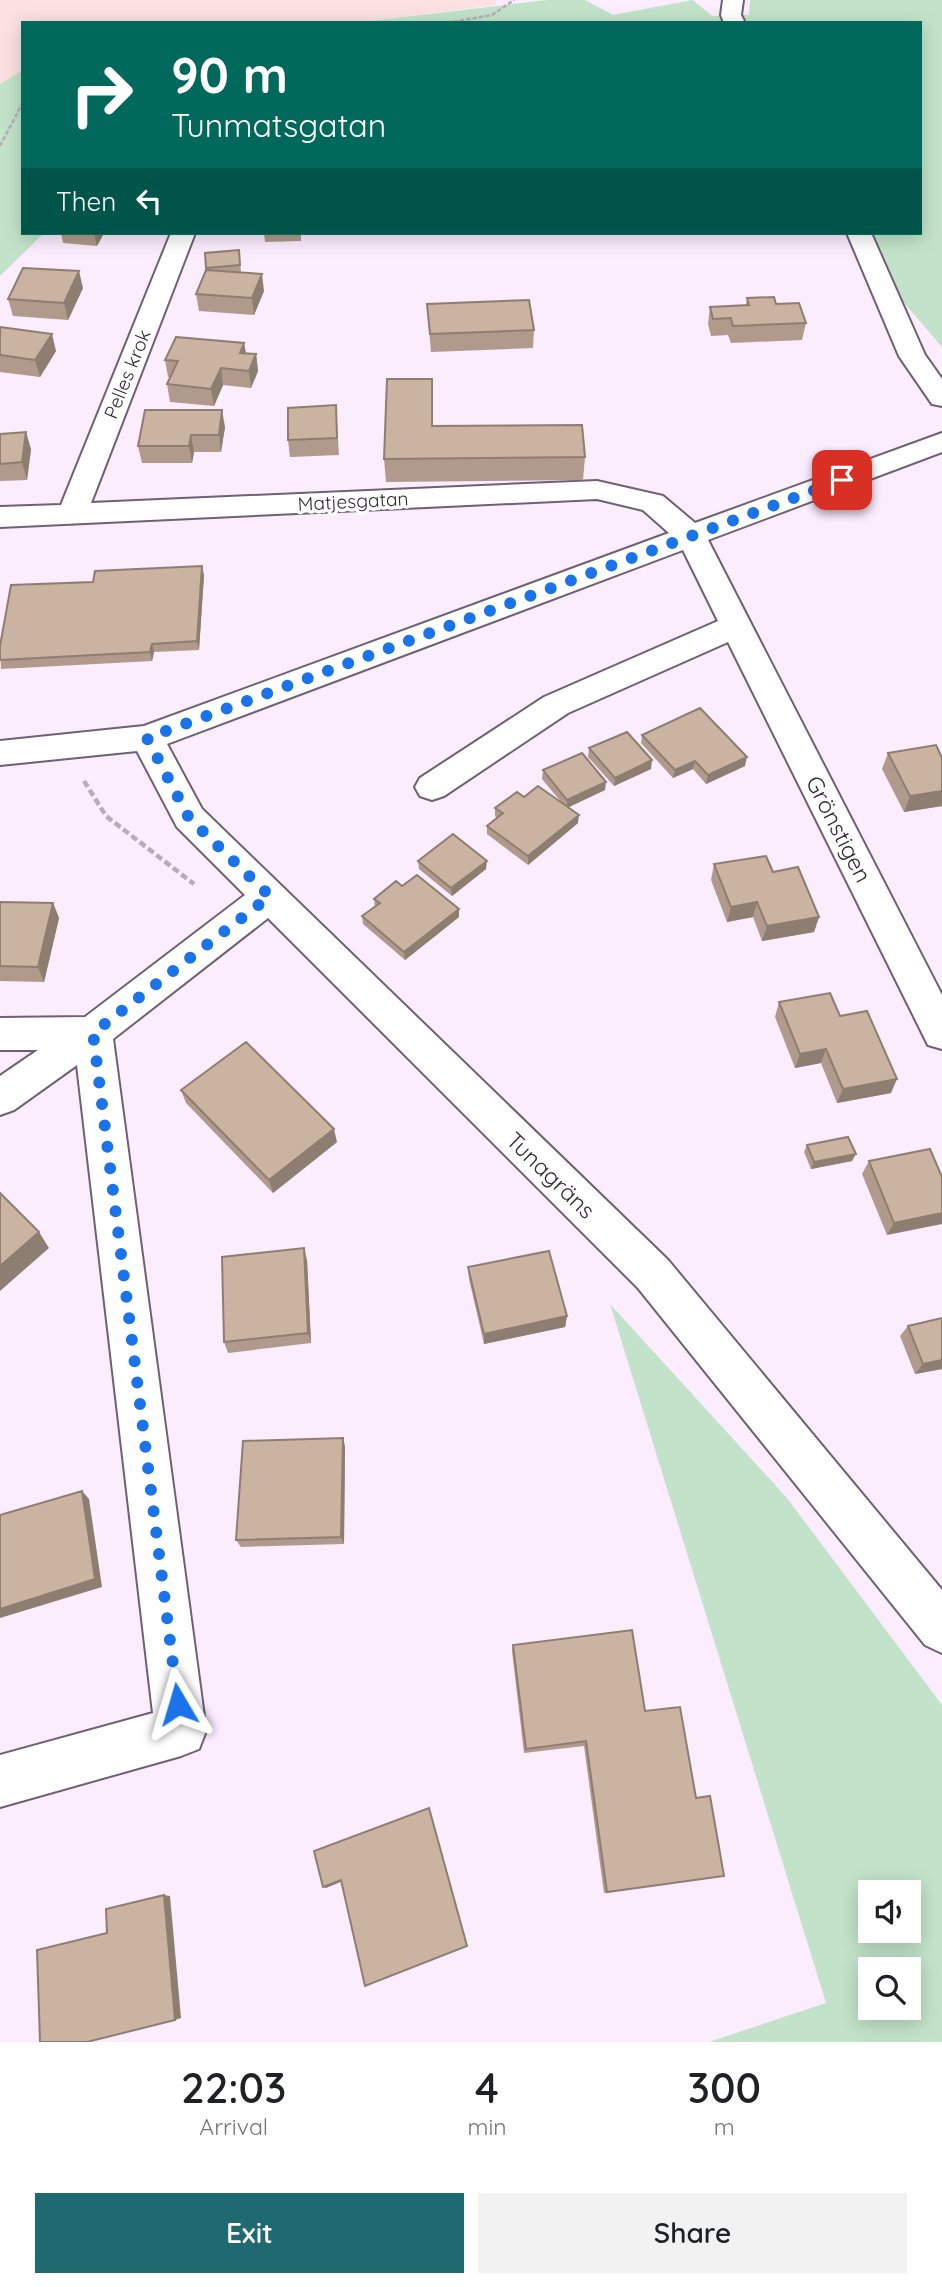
<!DOCTYPE html>
<html lang="en">
<head>
<meta charset="utf-8">
<style>
  body { margin:0; font-family:Quicksand,sans-serif; background:#f2f2f2; color:#202124; height:100vh; display:flex; flex-direction:column; font-size:26px; white-space:nowrap }
  * { box-sizing:border-box; margin:0 }
  p { font-size:23px; color:#757577 }
  .icon { flex:none; width:38px; height:38px; fill:none; stroke:currentColor; stroke-width:2; stroke-linecap:round; stroke-linejoin:round }
  .map { position:relative; height:2042px; overflow:hidden }
  .sheet { display:flex; flex-direction:column; background:#fff; flex:1 }
  .sheet>* { flex:none }
  .banner { position:absolute; left:21px; top:21px; width:901px; height:214px; border-radius:0px; box-shadow:0 4px 18px #0003; background:#00695c; color:#fff; overflow:hidden }
  .fabs { position:absolute; left:858px; top:1880px; display:grid; gap:14px }
  .fabs a { display:grid; place-items:center; width:63px; height:63px; border-radius:0px; background:#fff; box-shadow:0 4px 18px #0003; font-size:35px }
  .pin { position:absolute; display:grid; place-items:center; width:60px; height:60px; color:#fff; margin:-30px; border-radius:14px; box-shadow:0 4px 10px #0006 }
  .me { position:absolute; width:77px; margin:-38px; rotate:353deg; stroke-linejoin:round; filter:drop-shadow(0 0 5px #0008) }
  .turn { display:flex; align-items:center; gap:24px; height:147px; padding:0 35px; font-size:32px }
  .turn .icon { width:91px; height:91px; stroke-width:2.5 }
  .turn b { display:block; font-size:49px; line-height:60px }
  .then { display:flex; align-items:center; height:66px; padding:0 35px; background:#0003; gap:14px; font-size:26px }
  .eta { display:flex; justify-content:space-evenly; align-items:center; height:119px; text-align:center }
  .eta b { font-size:42px; font-weight:600; line-height:49px }
  .action { display:flex; gap:14px; margin-top:auto; padding:14px 35px }
  .action a { flex:1; height:80px; border-radius:0px; background:#1e6a70; color:#fff; font-size:28px; font-weight:600; line-height:80px; text-align:center }
  .action a+a { background:#f2f2f2; color:#202124 }
  .map>svg:first-child { display:block }
  .industrial { fill:#fce1e2 }
  .green { fill:#c2e3c9; fill-rule:evenodd }
  .lines { fill:none; stroke-linecap:round; stroke-linejoin:round }
  .minor-casing { stroke:#706074; stroke-width:4 }
  .path-far1 { stroke:#b8acbb; stroke-width:2.5; stroke-dasharray:4.5 2; stroke-linecap:butt }
  .path { stroke:#b8acbb; stroke-width:4.5; stroke-dasharray:7 3.5; stroke-linecap:butt }
  .minor { fill:#fff; fill-rule:evenodd }
  .wall { fill:#af9a8b }
  .shaded-wall { fill:#8e7d71 }
  .building { fill:#cbb3a2; stroke:#8e7d71; stroke-width:2 }
  .route { stroke:#1a73e8; stroke-width:12; stroke-dasharray:0 21.6 }
  .labels { text-anchor:middle; dominant-baseline:central; stroke-width:7; stroke-linejoin:round; paint-order:stroke }
  .far-street-label { font-size:19px; fill:#312a33; stroke:#fff }
  .street-label { font-size:23px; fill:#312a33; stroke:#fff }
</style>
</head>
<body>
<div class="map">
<svg width="942" height="2042" viewBox="0 0 942 2042">
  <rect width="100%" height="100%" fill="#fbecfe"/>
  <path class="industrial" d="M 0,0 L 496,0 L 495,5 L 353,23 L 23,23 L 23,70 L 0,84 Z"/>
  <g class="green">
    <path d="M 547,0 L 585,0 L 613,15 L 693,0 L 712,16 L 749,15 L 750,0 L 942,0 L 942,347 L 892,289 L 867,233 L 920,233 L 920,23 L 353,23 Z"/>
    <path d="M 23,70 L 23,233 L 44,233 L 0,276 L 0,84 Z"/>
    <path d="M 610,1304 L 787,1498 L 942,1705 L 942,2042 L 709,2042 L 826,2003 ZM 870,1892 L 908,1892 L 908,1930 L 870,1930 ZM 870,1969 L 908,1969 L 908,2007 L 870,2007 Z"/>
  </g>
  <g class="lines">
    <defs>
      <g id="minor">
        <path d="M 723,0 L 743,0 L 741,15 L 745,23 L 724,23 L 721,15 Z"/>
        <path d="M 171,233 L 195,233 L 91,503 L 597,481 L 663,496 L 695,523 L 942,433 L 942,452 L 708,540 L 942,995 L 942,1049 L 928,1045 L 728,642 L 568,713 L 444,796 L 432,800 L 420,796 L 415,787 L 420,778 L 544,697 L 718,621 L 683,550 L 167,744 L 202,809 L 668,1260 L 942,1590 L 942,1653 L 925,1645 L 638,1288 L 268,918 L 113,1039 L 206,1731 L 199,1749 L 181,1756 L 0,1807 L 0,1755 L 153,1713 L 77,1065 L 14,1110 L 0,1115 L 0,1076 L 38,1050 L 0,1050 L 0,1018 L 85,1017 L 245,895 L 177,827 L 137,751 L 0,765 L 0,741 L 144,726 L 669,533 L 643,510 L 597,499 L 0,527 L 0,507 L 61,505 Z"/>
        <path d="M 847,233 L 871,233 L 925,355 L 942,379 L 942,406 L 932,404 L 899,356 Z"/>
      </g>
    </defs>
    <use href="#minor" class="minor-casing"/>
    <g class="path-far1">
      <path d="M 447,23 L 492,15 L 514,0"/>
      <path d="M 0,146 L 23,102"/>
    </g>
    <path class="path" d="M 84,781 L 106,816 L 194,884"/>
    <use href="#minor" class="minor"/>
  </g>
  <g class="wall">
    <path d="M 61,233 L 104,233 L 97,246 L 63,243 Z"/>
    <path d="M 264,233 L 301,233 L 301,241 L 265,242 Z"/>
    <path d="M 239,250 L 241,272 L 264,291 L 254,315 L 199,311 L 196,294 L 207,270 L 205,253 Z"/>
    <path d="M 83,288 L 68,320 L 13,316 L 8,299 Z"/>
    <path d="M 747,298 L 776,304 L 806,323 L 802,340 L 731,343 L 728,335 L 711,336 L 708,324 L 710,307 L 746,305 Z"/>
    <path d="M 427,304 L 534,330 L 533,348 L 431,352 Z"/>
    <path d="M 0,327 L 56,351 L 40,377 L 0,372 Z"/>
    <path d="M 244,343 L 246,353 L 256,354 L 258,371 L 251,388 L 223,385 L 214,406 L 170,402 L 167,384 L 171,377 L 168,377 L 165,360 Z"/>
    <path d="M 337,423 L 339,455 L 290,457 L 288,440 Z"/>
    <path d="M 432,426 L 585,457 L 583,480 L 386,482 L 384,459 Z"/>
    <path d="M 225,427 L 221,452 L 194,452 L 192,463 L 142,463 L 138,446 Z"/>
    <path d="M 0,434 L 31,449 L 27,480 L 0,481 Z"/>
    <path d="M 204,575 L 199,650 L 154,652 L 152,661 L 1,669 L 0,646 L 93,582 Z"/>
    <path d="M 642,735 L 745,766 L 706,784 L 693,769 L 673,778 L 641,743 Z"/>
    <path d="M 589,748 L 651,769 L 614,786 L 588,757 Z"/>
    <path d="M 888,753 L 942,758 L 942,806 L 904,812 L 882,769 Z"/>
    <path d="M 543,770 L 605,790 L 568,807 L 578,823 L 528,865 L 487,834 L 487,826 L 497,818 L 495,816 L 495,808 L 524,797 L 562,803 L 542,779 Z"/>
    <path d="M 418,861 L 486,869 L 452,896 L 419,869 Z"/>
    <path d="M 714,864 L 819,917 L 814,932 L 762,941 L 753,917 L 727,922 L 711,880 Z"/>
    <path d="M 402,886 L 459,909 L 459,917 L 405,960 L 363,924 L 362,916 L 375,907 L 374,899 Z"/>
    <path d="M 0,902 L 53,903 L 59,918 L 44,982 L 0,981 Z"/>
    <path d="M 779,1002 L 840,1016 L 891,1093 L 837,1103 L 821,1063 L 795,1068 L 775,1017 Z"/>
    <path d="M 181,1090 L 337,1142 L 273,1193 L 186,1103 Z"/>
    <path d="M 807,1145 L 852,1161 L 811,1169 L 804,1152 Z"/>
    <path d="M 869,1161 L 942,1177 L 887,1235 L 862,1174 Z"/>
    <path d="M 307,1260 L 311,1343 L 228,1353 L 224,1342 Z"/>
    <path d="M 468,1267 L 567,1316 L 565,1327 L 484,1344 L 469,1279 Z"/>
    <path d="M 942,1318 L 942,1369 L 915,1374 L 900,1336 L 908,1326 Z"/>
    <path d="M 343,1438 L 345,1447 L 344,1544 L 241,1547 L 236,1540 Z"/>
    <path d="M 513,1645 L 645,1711 L 696,1798 L 724,1876 L 604,1893 L 584,1746 L 524,1753 L 512,1651 Z"/>
  </g>
  <g class="shaded-wall">
    <path d="M 94,233 L 104,233 L 97,246 Z"/>
    <path d="M 79,271 L 83,288 L 68,320 L 64,303 Z"/>
    <path d="M 262,274 L 264,291 L 254,315 L 252,298 Z"/>
    <path d="M 52,334 L 56,351 L 40,377 L 35,360 Z"/>
    <path d="M 244,343 L 247,361 L 240,353 Z"/>
    <path d="M 256,354 L 258,371 L 251,388 L 249,371 Z"/>
    <path d="M 221,368 L 223,385 L 214,406 L 211,389 Z"/>
    <path d="M 222,410 L 225,427 L 221,452 L 219,435 Z"/>
    <path d="M 26,432 L 31,449 L 27,480 L 22,462 Z"/>
    <path d="M 191,435 L 194,452 L 192,463 L 189,446 Z"/>
    <path d="M 202,566 L 204,575 L 199,650 L 197,641 Z"/>
    <path d="M 152,644 L 154,652 L 152,661 L 150,652 Z"/>
    <path d="M 747,757 L 745,766 L 706,784 L 708,775 Z"/>
    <path d="M 652,760 L 651,769 L 614,786 L 615,778 Z"/>
    <path d="M 695,761 L 693,769 L 673,778 L 675,770 Z"/>
    <path d="M 606,782 L 605,790 L 567,808 L 567,800 Z"/>
    <path d="M 942,791 L 942,806 L 904,812 L 910,796 Z"/>
    <path d="M 579,815 L 578,823 L 528,865 L 528,856 Z"/>
    <path d="M 487,861 L 486,869 L 452,896 L 451,888 Z"/>
    <path d="M 757,902 L 753,917 L 727,922 L 731,907 Z"/>
    <path d="M 53,903 L 59,918 L 44,982 L 38,967 Z"/>
    <path d="M 459,909 L 459,917 L 405,960 L 404,952 Z"/>
    <path d="M 819,917 L 814,932 L 762,941 L 767,926 Z"/>
    <path d="M 826,1049 L 821,1063 L 795,1068 L 800,1054 Z"/>
    <path d="M 897,1079 L 891,1093 L 837,1103 L 843,1089 Z"/>
    <path d="M 334,1129 L 337,1142 L 273,1193 L 269,1180 Z"/>
    <path d="M 856,1154 L 852,1161 L 811,1169 L 814,1162 Z"/>
    <path d="M 942,1213 L 942,1224 L 887,1235 L 894,1223 Z"/>
    <path d="M 39,1232 L 49,1248 L 0,1291 L 0,1266 Z"/>
    <path d="M 304,1248 L 307,1260 L 311,1343 L 308,1333 Z"/>
    <path d="M 567,1316 L 565,1327 L 484,1344 L 484,1334 Z"/>
    <path d="M 942,1360 L 942,1369 L 915,1374 L 923,1364 Z"/>
    <path d="M 343,1438 L 345,1447 L 344,1544 L 341,1537 Z"/>
    <path d="M 82,1491 L 89,1499 L 102,1587 L 0,1618 L 0,1609 Z"/>
    <path d="M 341,1880 L 343,1881 L 326,1888 L 323,1887 Z"/>
    <path d="M 164,1895 L 170,1896 L 181,2018 L 175,2020 Z"/>
  </g>
  <g class="building">
    <path d="M 239,250 L 240,265 L 206,268 L 205,253 Z"/>
    <path d="M 23,268 L 79,271 L 64,303 L 8,299 Z"/>
    <path d="M 206,270 L 262,274 L 252,298 L 196,294 Z"/>
    <path d="M 774,297 L 776,304 L 799,303 L 806,323 L 733,326 L 731,318 L 713,319 L 710,307 L 749,305 L 747,298 Z"/>
    <path d="M 529,300 L 534,330 L 430,334 L 427,304 Z"/>
    <path d="M 0,327 L 52,334 L 35,360 L 0,355 Z"/>
    <path d="M 176,337 L 244,343 L 240,353 L 256,354 L 249,371 L 221,368 L 211,389 L 167,384 L 178,361 L 165,360 Z"/>
    <path d="M 387,379 L 432,379 L 432,426 L 582,425 L 585,457 L 384,459 Z"/>
    <path d="M 336,405 L 337,438 L 288,440 L 288,408 Z"/>
    <path d="M 145,410 L 222,410 L 219,435 L 191,435 L 189,446 L 138,446 Z"/>
    <path d="M 26,432 L 22,462 L 0,464 L 0,434 Z"/>
    <path d="M 202,566 L 197,641 L 152,644 L 150,652 L 0,660 L 0,646 L 11,585 L 93,582 L 95,571 Z"/>
    <path d="M 700,708 L 747,757 L 708,775 L 695,761 L 675,770 L 642,735 Z"/>
    <path d="M 627,732 L 652,760 L 615,778 L 589,748 Z"/>
    <path d="M 936,745 L 942,758 L 942,791 L 910,796 L 888,753 Z"/>
    <path d="M 582,753 L 606,782 L 567,800 L 543,770 Z"/>
    <path d="M 538,786 L 579,815 L 528,856 L 487,826 L 503,813 L 495,808 L 517,792 L 524,797 Z"/>
    <path d="M 453,834 L 487,861 L 451,888 L 418,861 Z"/>
    <path d="M 766,856 L 773,872 L 798,867 L 819,917 L 767,926 L 757,902 L 731,907 L 714,864 Z"/>
    <path d="M 417,875 L 459,909 L 404,952 L 362,916 L 380,903 L 374,899 L 396,881 L 402,886 Z"/>
    <path d="M 0,902 L 53,903 L 38,967 L 0,966 Z"/>
    <path d="M 830,993 L 840,1016 L 867,1011 L 897,1079 L 843,1089 L 826,1049 L 800,1054 L 779,1002 Z"/>
    <path d="M 246,1042 L 334,1129 L 269,1180 L 181,1090 Z"/>
    <path d="M 848,1137 L 856,1154 L 814,1162 L 807,1145 Z"/>
    <path d="M 930,1149 L 942,1177 L 942,1213 L 894,1223 L 869,1161 Z"/>
    <path d="M 0,1193 L 39,1232 L 0,1266 Z"/>
    <path d="M 304,1248 L 308,1333 L 224,1342 L 222,1257 Z"/>
    <path d="M 549,1251 L 567,1316 L 484,1334 L 468,1267 Z"/>
    <path d="M 942,1318 L 942,1360 L 923,1364 L 908,1326 Z"/>
    <path d="M 343,1438 L 341,1537 L 236,1540 L 243,1441 Z"/>
    <path d="M 82,1491 L 95,1579 L 0,1609 L 0,1515 Z"/>
    <path d="M 632,1630 L 645,1711 L 680,1707 L 696,1798 L 710,1796 L 724,1876 L 607,1892 L 586,1741 L 526,1749 L 513,1645 Z"/>
    <path d="M 429,1808 L 467,1946 L 365,1986 L 341,1880 L 323,1887 L 314,1851 Z"/>
    <path d="M 164,1895 L 175,2020 L 87,2042 L 40,2042 L 37,1950 L 107,1933 L 106,1909 Z"/>
  </g>
  <g class="lines">
    <path class="route" d="M 178,1704 L 93,1033 L 270,896 L 189,818 L 147,738 L 842,480"/>
  </g>
  <g class="labels">
    <g class="far-street-label">
      <text transform="translate(127 374) rotate(-68)">Pelles krok</text>
      <text transform="translate(353 501) rotate(-3)">Matjesgatan</text>
    </g>
    <g class="street-label">
      <text transform="translate(839 829) rotate(63)">Grönstigen</text>
      <text transform="translate(551 1175) rotate(44)">Tunagräns</text>
    </g>
  </g>
</svg>
<div class="fabs">
<a><svg class="icon" aria-label="sound" viewBox="0 0 24 24"><path d="M4 9h4l5-4v14l-5-4H4zM17 9q2 3 0 6"/></svg></a>
<a><svg class="icon" aria-label="search" viewBox="0 0 24 24"><circle cx="10" cy="10" r="6"/><path d="M15 15l6 6"/></svg></a>
</div>
<div class="pin" style="left:842px;top:480px;background:#d93025"><svg class="icon" aria-label="arrive" viewBox="0 0 24 24"><path d="M6 21V4h12l-3 4 3 4H6"/></svg></div>
<svg class="me" style="left:178px;top:1704px" viewBox="-20 -20 40 40"><path d="M0-17L14 15 0 8-14 15z" fill="#1a73e8" stroke="#fff" stroke-width="4"/></svg>
<div class="banner">
<div class="turn"><svg class="icon" aria-label="right" viewBox="0 0 24 24"><path d="M7 20v-9h11M14 6l5 5-5 5"/></svg><div><b>90 m</b>Tunmatsgatan</div></div>
<div class="then">Then<svg class="icon" aria-label="left" viewBox="0 0 24 24"><path d="M17 20v-9H6M10 6l-5 5 5 5"/></svg></div>
</div>
</div>
<section class="sheet">
<div class="eta">
<div><b>22:03</b><p>Arrival</p></div>
<div><b>4</b><p>min</p></div>
<div><b>300</b><p>m</p></div>
</div>
<div class="action"><a>Exit</a><a>Share</a></div>
</section>
</body>
</html>
